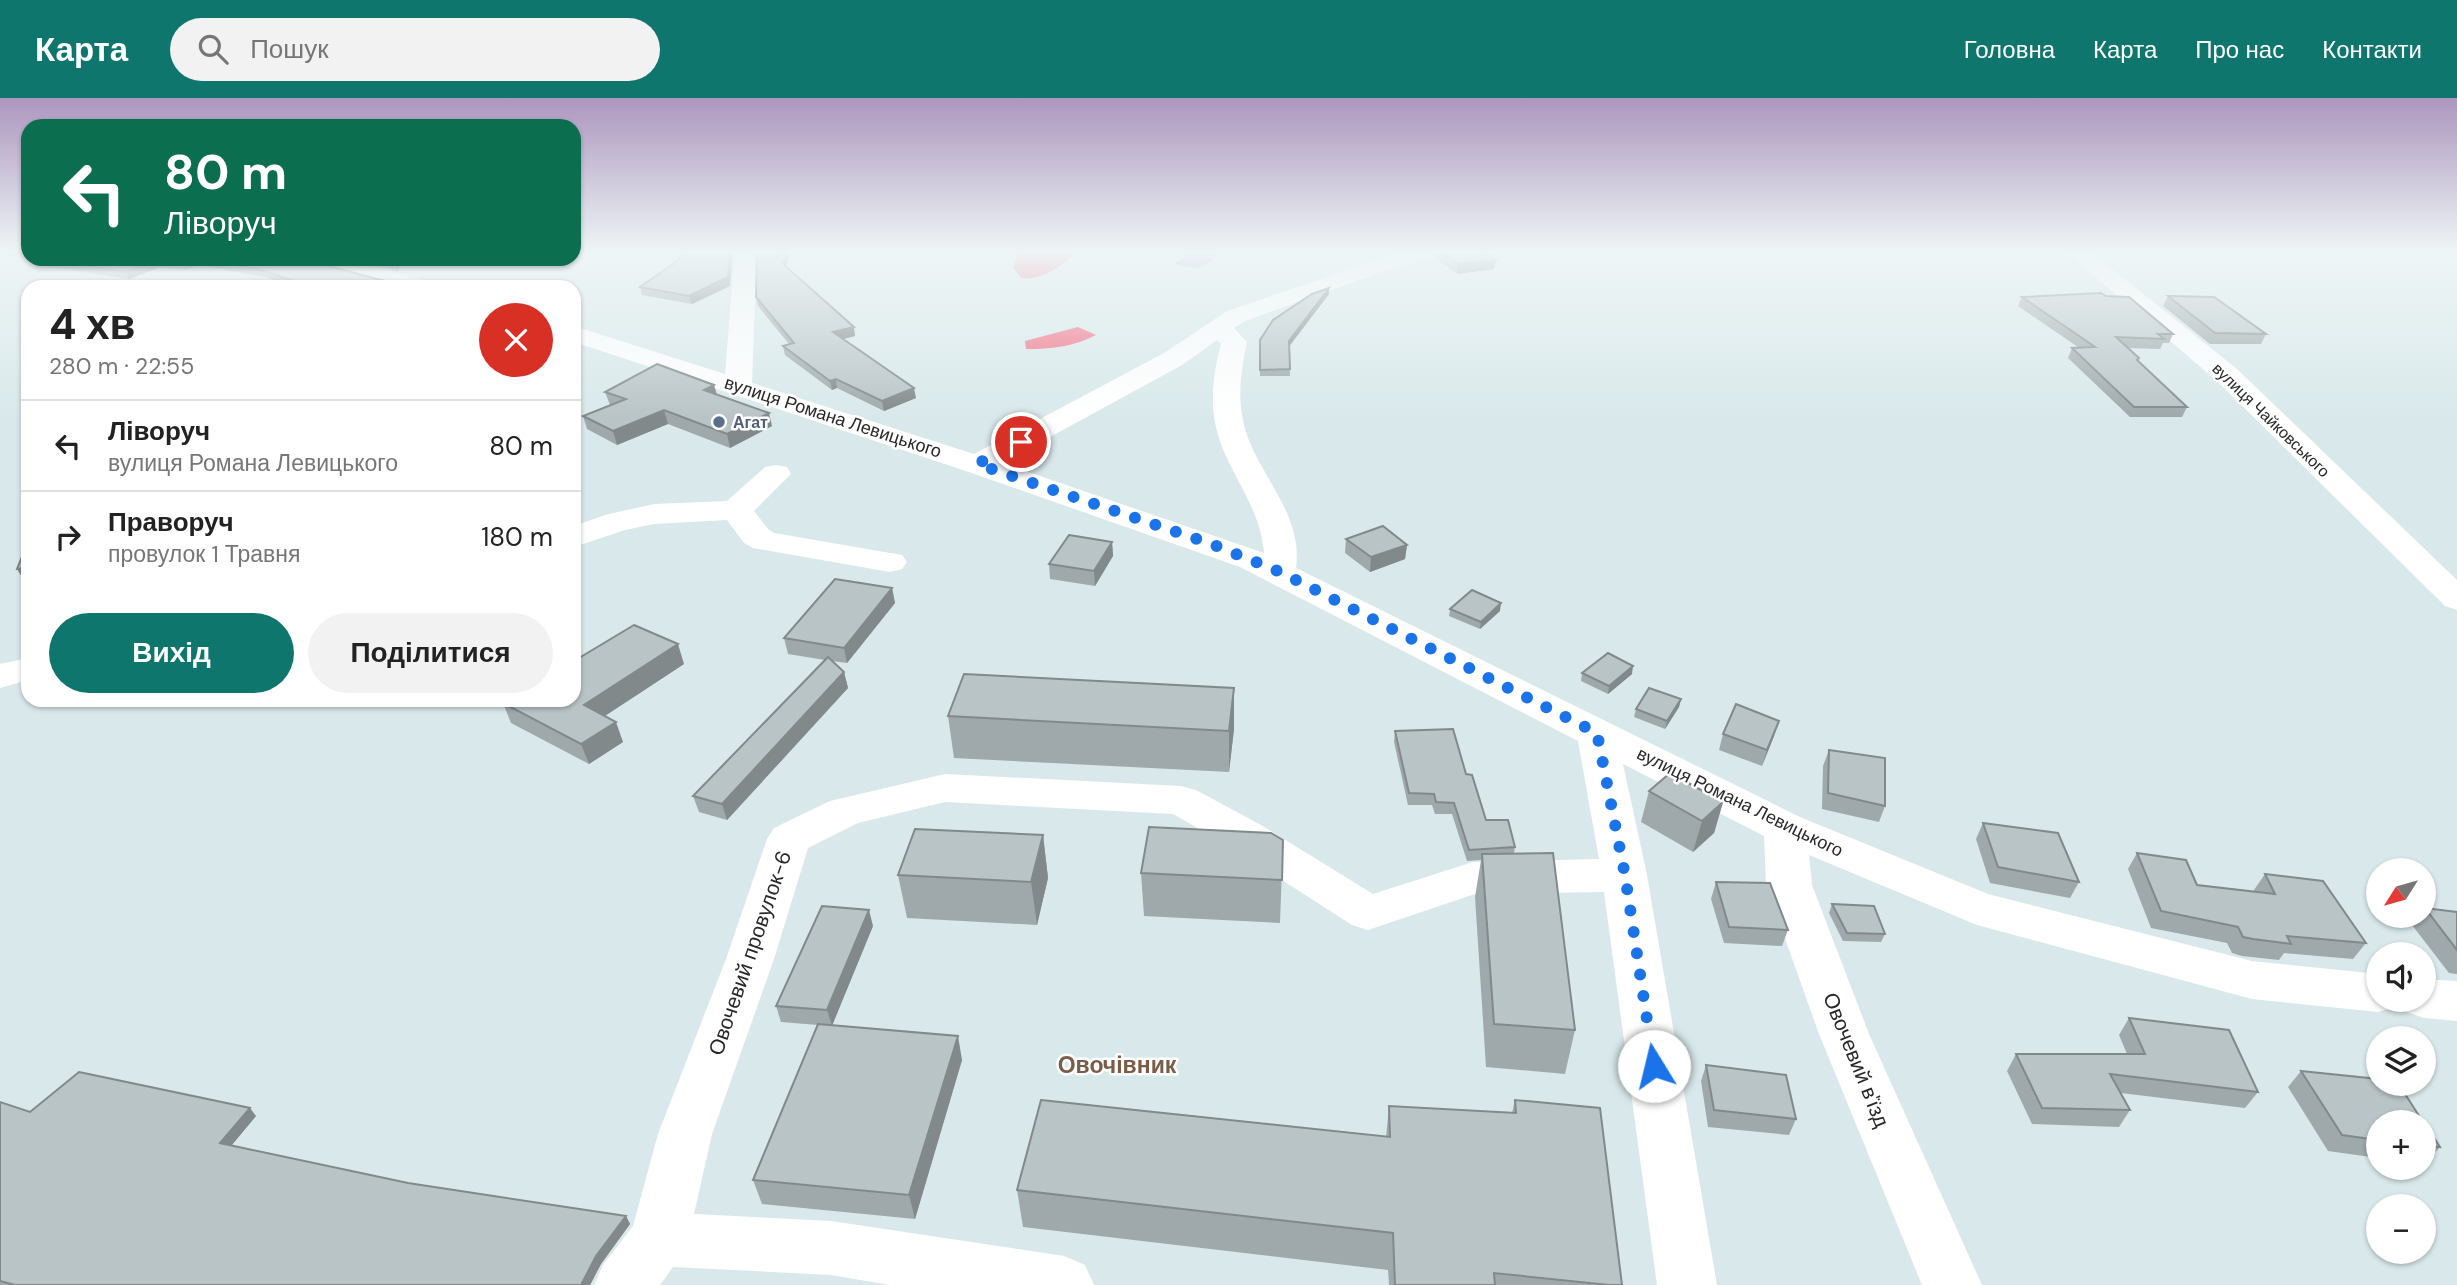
<!DOCTYPE html>
<html lang="uk">
<head>
<meta charset="utf-8">
<style>
  body { margin:0; font-family:"DM Sans",sans-serif; background:#f2f2f2; color:#222; height:100vh; display:flex; flex-direction:column; font-size:26px; white-space:nowrap }
  * { box-sizing:border-box; margin:0 }
  p { font-size:23px; color:#767676 }
  .icon { flex:none; width:38px; height:38px; fill:none; stroke:currentColor; stroke-width:2; stroke-linecap:round; stroke-linejoin:round }
  .map { position:relative; flex:1; overflow:hidden }
  .side { position:absolute; left:21px; top:182px; width:560px; height:427px; display:flex; flex-direction:column; background:#fff; border-radius:21px; box-shadow:0 2px 5px #0004 }
  .side>* { flex:none }
  .banner { position:absolute; left:21px; top:21px; width:560px; height:147px; border-radius:21px; box-shadow:0 2px 5px #0004; background:#0b6e4f; color:#fff; overflow:hidden }
  .needle { width:46px; rotate:233deg }
  .controls { position:absolute; left:2366px; top:760px; display:grid; gap:14px }
  .controls a { display:grid; place-items:center; width:70px; height:70px; border-radius:50%; background:#fff; box-shadow:0 2px 5px #0004; font-size:35px }
  .pin { position:absolute; display:grid; place-items:center; width:60px; height:60px; color:#fff; margin:-30px; border:4px solid #fff; border-radius:50%; box-shadow:0 2px 7px #0007 }
  .me { position:absolute; width:77px; margin:-38px; rotate:351deg; stroke-linejoin:round; filter:drop-shadow(0 0 5px #0008) }
  .turn { display:flex; align-items:center; gap:24px; height:147px; padding:0 28px; font-size:32px }
  .turn .icon { width:91px; height:91px; stroke-width:2.5 }
  .turn b { display:block; font-size:49px; line-height:60px }
  .round { display:grid; place-items:center; flex:none; width:74px; height:74px; border-radius:37px; background:#f2f2f2 }
  .overview { display:flex; align-items:center; justify-content:space-between; height:119px; padding:0 28px }
  h1 { font-size:42px; font-weight:800; line-height:52px }
  .action { display:flex; gap:14px; margin-top:auto; padding:14px 28px }
  .action a { flex:1; height:80px; border-radius:42px; background:#0f766e; color:#fff; font-size:28px; font-weight:800; line-height:80px; text-align:center }
  .action a+a { background:#f2f2f2; color:#222 }
  ul { padding:0; list-style:none }
  li { display:flex; align-items:center; gap:21px; height:91px; padding:0 28px; border-top:2px solid #e0e0e0 }
  li div { flex:1 }
  li b { display:block; font-size:26px }
  li em { font-style:normal }
  header { display:flex; align-items:center; gap:42px; box-sizing:border-box; height:98px; padding:0 35px; background:#0f766e; color:#fff }
  header strong { font-size:33px }
  nav { display:flex; gap:38px; margin-inline-start:auto; font-size:24px }
  .search { width:490px; height:63px; background:#f2f2f2; display:flex; align-items:center; gap:18px; box-sizing:border-box; padding:0 24px; border-radius:38px; color:#767676; font-size:26px }
  .map>svg:first-child { display:block }
  .green { fill:#a693e4 }
  .water { fill:#f2687e }
  .lines { fill:none; stroke-linecap:round; stroke-linejoin:round }
  .minor { fill:#fff; fill-rule:evenodd }
  .wall { fill:#9fa9ab }
  .shaded-wall { fill:#82898b }
  .building { fill:#b9c4c7; stroke:#82898b; stroke-width:2 }
  .route { stroke:#1a73e8; stroke-width:12; stroke-dasharray:0 21.6 }
  .service-dot { fill:#5c6f8a; stroke:#fff; stroke-width:2.5 }
  .labels { text-anchor:middle; dominant-baseline:central; stroke-width:5; stroke-linejoin:round; paint-order:stroke }
  .far-street-label { font-size:16px; fill:#282828; stroke:#fff }
  .far-service-label { font-size:16px; font-weight:bold; fill:#4e5e75; stroke:#fff; text-anchor:start }
  .street-label { font-size:18px; fill:#282828; stroke:#fff }
  .near-street-label { font-size:21px; fill:#282828; stroke:#fff }
  .near-neighbourhood-label { font-size:23px; font-weight:bold; fill:#7a5c48; stroke:#fff }
</style>
</head>
<body>
<header>
<strong>Карта</strong>
<div class="search"><svg class="icon" aria-label="search" viewBox="0 0 24 24"><circle cx="10" cy="10" r="6"/><path d="M15 15l6 6"/></svg>Пошук</div>
<nav><a>Головна</a><a>Карта</a><a>Про нас</a><a>Контакти</a></nav>
</header>
<div class="map">
<svg width="2457" height="1187" viewBox="0 0 2457 1187">
  <rect width="100%" height="100%" fill="#d9e9eb"/>
  <path class="green" d="M 1162,153 L 1213,153 L 1212,163 C 1199,172 1189,171 1175,166 L 1187,158 Z"/>
  <g class="water">
    <path d="M 1019,153 L 1076,153 C 1063,168 1041,183 1021,180 L 1013,169 Z"/>
    <path d="M 1078,229 L 1096,237 C 1073,249 1051,251 1026,251 L 1025,243 Z"/>
  </g>
  <g class="lines">
    <g class="minor">
      <path d="M 735,153 L 757,153 L 752,285 L 974,356 L 1164,255 L 1227,213 L 1403,153 L 1439,153 L 1436,158 L 1381,174 L 1245,223 L 1234,230 L 1247,244 C 1240,278 1236,306 1248,340 C 1265,384 1303,420 1296,470 L 1800,719 L 1988,796 L 2252,863 L 2378,876 L 2378,901 L 2399,901 L 2395,909 L 2378,914 L 2252,901 L 1977,827 L 1809,757 L 1812,787 L 1869,936 L 1982,1187 L 1922,1187 L 1819,936 L 1766,787 L 1764,738 L 1623,666 L 1647,777 L 1717,1187 L 1657,1187 L 1604,794 L 1475,796 L 1368,832 L 1352,827 L 1231,749 L 1173,716 L 945,704 L 858,725 L 808,750 L 774,861 L 712,1036 L 694,1116 L 831,1123 L 1064,1158 L 1085,1167 L 1094,1187 L 890,1187 L 831,1177 L 673,1169 L 660,1187 L 594,1187 L 603,1167 L 633,1128 L 658,1036 L 726,861 L 767,741 L 774,730 L 830,703 L 945,676 L 1181,688 L 1196,692 L 1261,727 L 1373,796 L 1473,764 L 1599,761 L 1578,643 L 1240,469 L 966,373 L 574,244 L 574,228 L 725,276 ZM 1217,242 L 1221,246 C 1211,284 1208,318 1225,356 C 1240,389 1261,417 1264,455 L 1002,365 L 1182,267 Z"/>
      <path d="M 2065,153 L 2090,153 L 2237,271 L 2457,482 L 2457,512 L 2445,508 L 2217,283 Z"/>
      <path d="M 303,161 L 342,161 L 432,184 L 436,189 L 396,189 L 306,166 Z"/>
      <path d="M 776,367 L 787,369 L 791,376 L 754,413 L 768,431 L 774,435 L 902,457 L 907,464 L 902,471 L 890,474 L 753,450 L 744,445 L 727,422 L 654,426 L 625,432 L 574,449 L 574,428 L 605,417 L 654,406 L 727,403 L 765,369 Z"/>
      <path d="M 28,560 L 28,582 L 0,590 L 0,566 Z"/>
      <path d="M 2424,881 L 2457,883 L 2457,923 L 2424,920 L 2407,914 L 2400,901 L 2424,901 Z"/>
    </g>
  </g>
  <g class="wall">
    <path d="M 0,153 L 28,153 L 28,161 L 302,161 L 389,184 L 391,189 L 294,189 L 265,179 L 198,167 L 185,172 L 160,169 L 129,181 L 52,169 L 13,158 L 0,156 Z"/>
    <path d="M 790,153 L 786,169 L 855,238 L 843,241 L 916,300 L 884,313 L 837,290 L 832,292 L 785,257 L 783,248 L 789,246 L 758,208 L 756,199 Z"/>
    <path d="M 1437,153 L 1483,153 L 1494,171 L 1457,176 L 1436,161 Z"/>
    <path d="M 352,161 L 402,161 L 398,173 Z"/>
    <path d="M 730,188 L 692,206 L 642,197 L 640,189 Z"/>
    <path d="M 1329,196 L 1289,249 L 1290,278 L 1260,278 L 1260,242 Z"/>
    <path d="M 2106,198 L 2173,236 L 2169,245 L 2163,245 L 2160,251 L 2127,250 L 2138,262 L 2187,309 L 2182,319 L 2130,319 L 2068,260 L 2072,250 L 2078,249 L 2018,208 L 2022,199 Z"/>
    <path d="M 2168,198 L 2266,236 L 2261,246 L 2210,246 L 2163,208 Z"/>
    <path d="M 605,294 L 717,296 L 772,328 L 730,350 L 668,326 L 617,347 L 587,331 L 583,318 L 610,307 Z"/>
    <path d="M 1346,441 L 1407,447 L 1405,461 L 1370,474 L 1345,455 Z"/>
    <path d="M 1112,444 L 1113,458 L 1095,488 L 1050,481 L 1049,466 Z"/>
    <path d="M 892,490 L 895,505 L 847,565 L 832,563 L 844,574 L 848,590 L 727,722 L 699,714 L 693,698 L 825,562 L 788,556 L 784,540 Z"/>
    <path d="M 1450,511 L 1500,513 L 1480,531 L 1449,518 Z"/>
    <path d="M 684,566 L 605,618 L 623,644 L 589,666 L 511,625 L 503,605 Z"/>
    <path d="M 1582,575 L 1632,576 L 1608,596 L 1581,583 Z"/>
    <path d="M 1681,601 L 1679,609 L 1665,631 L 1634,619 L 1636,611 Z"/>
    <path d="M 948,618 L 1234,631 L 1229,674 L 954,660 Z"/>
    <path d="M 1395,633 L 1466,676 L 1486,722 L 1515,749 L 1514,755 L 1575,932 L 1565,976 L 1486,969 L 1475,799 L 1481,762 L 1467,763 L 1452,716 L 1435,716 L 1432,707 L 1408,707 L 1394,644 Z"/>
    <path d="M 1723,636 L 1774,638 L 1762,668 L 1719,652 Z"/>
    <path d="M 1829,652 L 1885,708 L 1879,724 L 1822,711 L 1823,668 Z"/>
    <path d="M 1649,693 L 1723,704 L 1714,735 L 1693,754 L 1641,724 Z"/>
    <path d="M 1983,725 L 2079,784 L 2070,800 L 1990,785 L 1976,741 Z"/>
    <path d="M 1043,737 L 1048,780 L 1037,827 L 907,820 L 898,777 Z"/>
    <path d="M 1283,742 L 1280,825 L 1144,818 L 1141,775 Z"/>
    <path d="M 2137,755 L 2197,787 L 2254,794 L 2254,792 L 2265,776 L 2366,845 L 2353,861 L 2284,855 L 2279,862 L 2242,858 L 2232,855 L 2227,845 L 2151,830 L 2128,771 Z"/>
    <path d="M 1716,784 L 1788,832 L 1782,848 L 1724,845 L 1711,801 Z"/>
    <path d="M 1832,806 L 1885,836 L 1881,844 L 1843,843 L 1829,815 Z"/>
    <path d="M 2425,810 L 2457,814 L 2457,876 L 2449,875 L 2412,827 L 2419,817 L 2424,817 Z"/>
    <path d="M 873,828 L 832,927 L 962,962 L 915,1121 L 762,1106 L 753,1082 L 818,927 L 781,924 L 776,908 Z"/>
    <path d="M 2129,920 L 2258,994 L 2245,1010 L 2121,995 L 2130,1012 L 2119,1029 L 2032,1026 L 2007,973 L 2016,956 L 2127,956 L 2119,937 Z"/>
    <path d="M 1706,967 L 1796,1021 L 1789,1037 L 1708,1029 L 1701,983 Z"/>
    <path d="M 2301,973 L 2378,1024 L 2378,1060 L 2328,1053 L 2288,989 Z"/>
    <path d="M 1515,1002 L 1622,1187 L 1389,1187 L 1388,1172 L 1023,1129 L 1017,1092 L 1386,1039 L 1389,1008 L 1512,1015 Z"/>
    <path d="M 0,1004 L 30,1014 L 256,1018 L 231,1048 L 408,1085 L 626,1118 L 630,1126 L 601,1166 L 590,1187 L 0,1187 Z"/>
    <path d="M 2424,1024 L 2440,1049 L 2425,1066 L 2424,1065 Z"/>
  </g>
  <g class="shaded-wall">
    <path d="M 730,153 L 733,153 L 730,188 L 692,206 L 689,198 Z"/>
    <path d="M 786,153 L 790,153 L 785,175 L 783,166 Z"/>
    <path d="M 192,161 L 196,161 L 198,167 L 185,172 L 182,165 Z"/>
    <path d="M 397,161 L 402,161 L 398,173 L 395,166 Z"/>
    <path d="M 156,162 L 160,169 L 129,181 L 126,174 Z"/>
    <path d="M 1496,162 L 1494,171 L 1457,176 L 1458,166 Z"/>
    <path d="M 325,185 L 327,189 L 315,189 Z"/>
    <path d="M 1329,190 L 1329,196 L 1288,249 L 1289,243 Z"/>
    <path d="M 854,229 L 855,238 L 835,243 L 833,234 Z"/>
    <path d="M 836,281 L 837,290 L 832,292 L 830,283 Z"/>
    <path d="M 714,287 L 718,300 L 704,292 Z"/>
    <path d="M 914,290 L 916,300 L 884,313 L 882,303 Z"/>
    <path d="M 664,312 L 668,326 L 617,347 L 613,333 Z"/>
    <path d="M 769,315 L 772,328 L 730,350 L 727,336 Z"/>
    <path d="M 1112,444 L 1113,458 L 1095,488 L 1094,473 Z"/>
    <path d="M 1407,447 L 1405,461 L 1370,474 L 1371,459 Z"/>
    <path d="M 28,469 L 28,489 L 17,471 Z"/>
    <path d="M 892,490 L 895,505 L 847,565 L 844,550 Z"/>
    <path d="M 1501,505 L 1500,513 L 1480,531 L 1481,524 Z"/>
    <path d="M 678,546 L 684,566 L 591,627 L 584,607 Z"/>
    <path d="M 1633,568 L 1632,576 L 1608,596 L 1609,588 Z"/>
    <path d="M 844,574 L 848,590 L 727,722 L 722,706 Z"/>
    <path d="M 1234,590 L 1234,631 L 1229,674 L 1229,633 Z"/>
    <path d="M 1681,601 L 1679,609 L 1665,631 L 1667,623 Z"/>
    <path d="M 1779,623 L 1774,638 L 1762,668 L 1767,652 Z"/>
    <path d="M 616,624 L 623,644 L 589,666 L 581,646 Z"/>
    <path d="M 1723,704 L 1714,735 L 1693,754 L 1702,723 Z"/>
    <path d="M 1043,737 L 1048,780 L 1037,827 L 1031,784 Z"/>
    <path d="M 869,812 L 873,828 L 832,928 L 827,912 Z"/>
    <path d="M 958,938 L 962,962 L 915,1121 L 909,1097 Z"/>
    <path d="M 250,1010 L 256,1018 L 226,1054 L 220,1045 Z"/>
    <path d="M 626,1118 L 630,1126 L 601,1166 L 590,1187 L 581,1187 L 596,1158 Z"/>
  </g>
  <g class="building">
    <path d="M 15,153 L 28,153 L 28,157 Z"/>
    <path d="M 686,153 L 730,153 L 728,179 L 689,198 L 640,189 L 676,164 Z"/>
    <path d="M 757,153 L 786,153 L 783,166 L 854,229 L 833,234 L 914,290 L 882,303 L 836,281 L 830,283 L 783,248 L 794,245 L 756,199 Z"/>
    <path d="M 1440,153 L 1483,153 L 1496,162 L 1458,166 Z"/>
    <path d="M 43,161 L 192,161 L 182,165 L 156,162 L 126,174 Z"/>
    <path d="M 201,161 L 302,161 L 389,184 L 388,189 L 339,189 L 325,185 L 312,189 L 261,172 Z"/>
    <path d="M 377,161 L 397,161 L 395,166 Z"/>
    <path d="M 1329,190 L 1289,243 L 1290,271 L 1260,272 L 1260,242 L 1273,222 L 1312,196 Z"/>
    <path d="M 2101,195 L 2106,198 L 2129,199 L 2173,236 L 2158,236 L 2164,241 L 2116,239 L 2139,260 L 2137,262 L 2187,309 L 2134,309 L 2072,250 L 2095,249 L 2022,199 Z"/>
    <path d="M 2168,198 L 2214,199 L 2266,236 L 2215,235 Z"/>
    <path d="M 657,266 L 714,287 L 704,292 L 769,315 L 727,336 L 664,312 L 613,333 L 583,318 L 626,301 L 605,294 Z"/>
    <path d="M 1383,428 L 1407,447 L 1371,459 L 1346,441 Z"/>
    <path d="M 1069,437 L 1112,444 L 1094,473 L 1049,466 Z"/>
    <path d="M 28,444 L 28,469 L 17,471 Z"/>
    <path d="M 835,481 L 892,490 L 844,550 L 784,540 Z"/>
    <path d="M 1472,492 L 1501,505 L 1481,524 L 1450,511 Z"/>
    <path d="M 634,527 L 678,546 L 584,607 L 616,624 L 581,646 L 503,605 L 508,602 L 574,602 L 574,563 Z"/>
    <path d="M 1608,555 L 1633,568 L 1609,588 L 1582,575 Z"/>
    <path d="M 828,559 L 844,574 L 722,706 L 693,698 Z"/>
    <path d="M 964,576 L 1234,590 L 1229,633 L 948,618 Z"/>
    <path d="M 1649,590 L 1681,601 L 1667,623 L 1636,611 Z"/>
    <path d="M 1736,606 L 1779,623 L 1767,652 L 1723,636 Z"/>
    <path d="M 1453,631 L 1466,676 L 1472,677 L 1486,722 L 1508,722 L 1515,749 L 1469,752 L 1454,705 L 1436,704 L 1434,696 L 1409,695 L 1395,633 Z"/>
    <path d="M 1829,652 L 1885,660 L 1885,708 L 1828,695 Z"/>
    <path d="M 1670,675 L 1723,704 L 1702,723 L 1649,693 Z"/>
    <path d="M 1983,725 L 2058,735 L 2079,784 L 1998,769 Z"/>
    <path d="M 1149,729 L 1271,735 L 1283,742 L 1282,782 L 1141,775 Z"/>
    <path d="M 915,731 L 1043,737 L 1031,784 L 898,777 Z"/>
    <path d="M 1553,755 L 1575,932 L 1494,926 L 1482,756 Z"/>
    <path d="M 2137,755 L 2186,762 L 2197,787 L 2275,796 L 2265,776 L 2323,783 L 2366,845 L 2287,838 L 2291,846 L 2253,841 L 2243,839 L 2238,829 L 2161,813 Z"/>
    <path d="M 1716,784 L 1770,785 L 1788,832 L 1729,829 Z"/>
    <path d="M 1832,806 L 1874,808 L 1885,836 L 1847,835 Z"/>
    <path d="M 822,808 L 869,812 L 827,912 L 776,908 Z"/>
    <path d="M 2425,810 L 2457,814 L 2457,852 Z"/>
    <path d="M 2129,920 L 2229,932 L 2258,994 L 2110,976 L 2130,1012 L 2042,1010 L 2016,956 L 2145,956 Z"/>
    <path d="M 818,926 L 958,938 L 909,1097 L 753,1082 Z"/>
    <path d="M 1706,967 L 1786,977 L 1796,1021 L 1714,1012 Z"/>
    <path d="M 2301,973 L 2378,981 L 2378,985 L 2398,985 L 2423,1024 L 2378,1024 L 2378,1042 L 2342,1037 Z"/>
    <path d="M 79,974 L 250,1010 L 220,1045 L 408,1085 L 626,1118 L 596,1158 L 581,1187 L 15,1187 L 0,1183 L 0,1004 L 30,1014 Z"/>
    <path d="M 1041,1002 L 1390,1039 L 1389,1008 L 1516,1015 L 1515,1002 L 1600,1010 L 1622,1187 L 1609,1187 L 1494,1175 L 1495,1187 L 1395,1187 L 1393,1135 L 1017,1092 Z"/>
    <path d="M 2424,1024 L 2440,1049 L 2424,1047 Z"/>
  </g>
  <linearGradient id="sky" x2="0" y2="1"><stop stop-color="#ac96be"/><stop offset="0.48" stop-color="#eef5f6"/><stop offset="1" stop-color="#eef5f6" stop-opacity="0"/></linearGradient>
  <rect width="2457" height="319" fill="url(#sky)"/>
  <g class="lines">
    <path class="route" d="M 1021,344 L 977,366 L 1209,445 L 1278,473 L 1597,635 L 1625,777 L 1654,968"/>
  </g>
  <circle class="service-dot" cx="719" cy="324" r="7"/>
  <g class="labels">
    <g class="far-street-label">
      <text transform="translate(2271 322) rotate(44)">вулиця Чайковського</text>
    </g>
    <g class="far-service-label">
      <text x="733" y="324">Агат</text>
    </g>
    <g class="street-label">
      <text transform="translate(833 319) rotate(18)">вулиця Романа Левицького</text>
      <text transform="translate(1740 704) rotate(26)">вулиця Романа Левицького</text>
    </g>
    <g class="near-street-label">
      <text transform="translate(750 855) rotate(-71)">Овочевий провулок-6</text>
      <text transform="translate(1856 962) rotate(68)">Овочевий в'їзд</text>
    </g>
    <g class="near-neighbourhood-label">
      <text x="1117" y="967">Овочівник</text>
    </g>
  </g>
</svg>
<div class="controls">
<a><svg class="needle" viewBox="-14 -14 28 28"><path d="M0-13l5 13h-10z" fill="#e53935"/><path d="M0 13l5-13h-10z" fill="#767676"/></svg></a>
<a><svg class="icon" aria-label="sound" viewBox="0 0 24 24"><path d="M4 9h4l5-4v14l-5-4H4zM17 9q2 3 0 6"/></svg></a>
<a><svg class="icon" aria-label="layers" viewBox="0 0 24 24"><path d="M12 4l9 5-9 5-9-5zM3 14l9 5 9-5"/></svg></a>
<a>+</a>
<a>−</a>
</div>
<div class="pin" style="left:1021px;top:344px;background:#d93025"><svg class="icon" aria-label="arrive" viewBox="0 0 24 24"><path d="M6 21V4h12l-3 4 3 4H6"/></svg></div>
<svg class="me" style="left:1654px;top:968px" viewBox="-20 -20 40 40"><circle r="19" fill="#fff"/><path d="M0-13L10 11 0 6-10 11z" fill="#1a73e8"/></svg>
<div class="banner">
<div class="turn"><svg class="icon" aria-label="left" viewBox="0 0 24 24"><path d="M17 20v-9H6M10 6l-5 5 5 5"/></svg><div><b>80 m</b>Ліворуч</div></div>
</div>
<section class="side">
<div class="overview"><div><h1>4 хв</h1><p>280 m · 22:55</p></div><a class="round" style="background:#d93025;color:#fff"><svg class="icon" aria-label="close" viewBox="0 0 24 24"><path d="M6 6l12 12M18 6L6 18"/></svg></a></div>
<ul>
<li><svg class="icon" aria-label="left" viewBox="0 0 24 24"><path d="M17 20v-9H6M10 6l-5 5 5 5"/></svg><div><b>Ліворуч</b><p>вулиця Романа Левицького</p></div><em>80 m</em></li>
<li><svg class="icon" aria-label="right" viewBox="0 0 24 24"><path d="M7 20v-9h11M14 6l5 5-5 5"/></svg><div><b>Праворуч</b><p>провулок 1 Травня</p></div><em>180 m</em></li>
</ul>
<div class="action"><a>Вихід</a><a>Поділитися</a></div>
</section>
</div>
</body>
</html>
